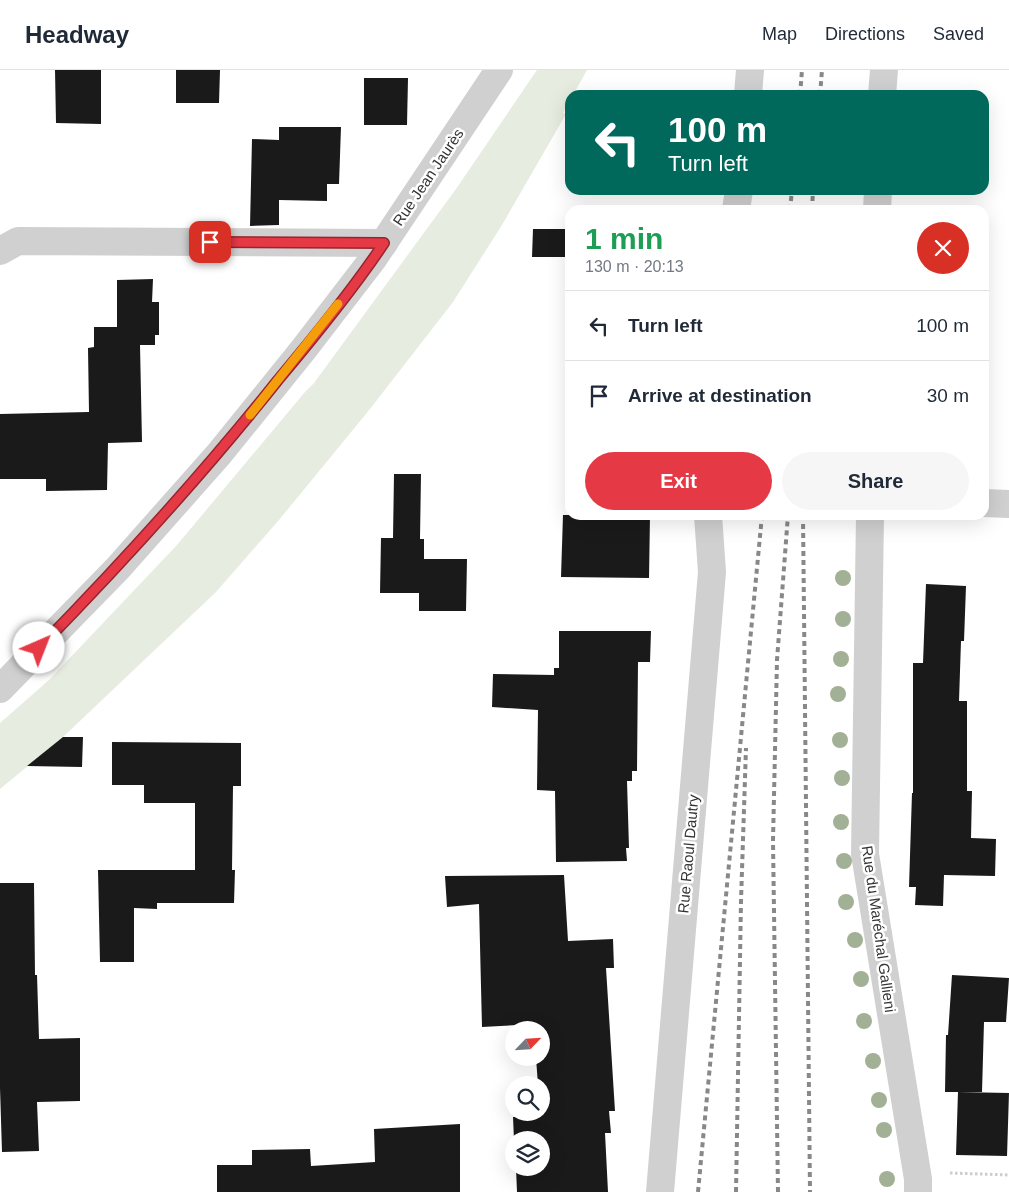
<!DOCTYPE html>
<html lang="en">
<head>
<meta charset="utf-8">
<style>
  body { margin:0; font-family:Arial,sans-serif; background:#f6f6f7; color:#1f2937; height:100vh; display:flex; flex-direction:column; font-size:19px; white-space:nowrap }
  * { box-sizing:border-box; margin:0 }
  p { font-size:16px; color:#747a83 }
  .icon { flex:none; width:28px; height:28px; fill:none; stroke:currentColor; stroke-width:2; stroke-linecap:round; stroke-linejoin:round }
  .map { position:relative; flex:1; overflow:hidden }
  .drawer { position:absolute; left:565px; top:135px; width:424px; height:315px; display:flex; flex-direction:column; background:#fff; border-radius:15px; box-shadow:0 5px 20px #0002 }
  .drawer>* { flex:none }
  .banner { position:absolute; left:565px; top:20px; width:424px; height:105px; border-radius:15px; box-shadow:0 5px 20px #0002; background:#00695c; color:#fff; overflow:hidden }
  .needle { width:32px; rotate:65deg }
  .controls { position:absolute; left:505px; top:951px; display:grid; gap:10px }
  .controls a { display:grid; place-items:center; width:45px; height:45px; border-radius:50%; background:#fff; box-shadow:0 5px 20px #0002; font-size:25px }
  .pin { position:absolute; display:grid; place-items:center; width:42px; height:42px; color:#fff; margin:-21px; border-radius:10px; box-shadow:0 2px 8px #0006 }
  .me { position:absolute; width:55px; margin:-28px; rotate:44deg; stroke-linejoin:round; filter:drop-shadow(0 0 4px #0008) }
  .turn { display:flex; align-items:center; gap:18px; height:105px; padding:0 20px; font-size:22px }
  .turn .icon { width:65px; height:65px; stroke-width:2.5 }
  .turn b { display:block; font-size:35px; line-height:42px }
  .round { display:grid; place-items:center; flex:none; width:52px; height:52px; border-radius:26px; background:#f6f6f7 }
  .overview { display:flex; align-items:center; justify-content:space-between; height:85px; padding:0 20px }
  h1 { font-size:30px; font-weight:700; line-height:38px; color:#1e9e55 }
  .primary-button { display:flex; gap:10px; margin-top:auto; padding:10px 20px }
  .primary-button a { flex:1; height:58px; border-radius:30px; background:#e63946; color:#fff; font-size:20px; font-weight:700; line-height:58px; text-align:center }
  .primary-button a+a { background:#f6f6f7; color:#1f2937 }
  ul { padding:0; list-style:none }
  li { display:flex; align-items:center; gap:15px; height:70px; padding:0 20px; border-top:1px solid #e0e1e3 }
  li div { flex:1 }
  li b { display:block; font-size:19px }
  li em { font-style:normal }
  header { display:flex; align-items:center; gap:30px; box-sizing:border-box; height:70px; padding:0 25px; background:#fff; border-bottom:1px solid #e0e1e3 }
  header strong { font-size:24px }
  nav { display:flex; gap:28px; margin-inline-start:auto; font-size:18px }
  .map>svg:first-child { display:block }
  .green { fill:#e6ecdf }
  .building { fill:#1a1a1a }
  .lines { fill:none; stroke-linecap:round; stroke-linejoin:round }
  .path { stroke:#cdcdcd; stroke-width:3; stroke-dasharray:2.5 2.5; stroke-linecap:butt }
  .minor { stroke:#d0d0d0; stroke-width:28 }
  .rail { stroke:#888; stroke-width:4; stroke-dasharray:5 4; stroke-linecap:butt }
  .tree { fill:#a2b095 }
  .route-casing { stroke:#96252e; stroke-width:12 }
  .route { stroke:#e63946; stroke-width:9 }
  .slow { stroke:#f59e0b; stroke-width:9 }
  .labels { text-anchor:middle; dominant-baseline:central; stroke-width:5; stroke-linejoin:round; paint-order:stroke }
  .street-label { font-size:15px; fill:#333; stroke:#fff }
</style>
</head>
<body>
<header>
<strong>Headway</strong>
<nav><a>Map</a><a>Directions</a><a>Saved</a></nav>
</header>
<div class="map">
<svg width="1009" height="1122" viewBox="0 0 1009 1122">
  <rect width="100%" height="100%" fill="#fff"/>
  <path class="green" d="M 537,0 L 587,0 L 573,25 L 570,25 L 570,30 L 563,43 L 566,44 L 502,155 L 453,232 L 370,339 L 279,450 L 216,522 L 63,667 L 0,719 L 0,653 L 49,610 L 177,475 L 305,322 L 314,313 L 456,119 Z"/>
  <g class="building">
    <path d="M 55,0 L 101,0 L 101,54 L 56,53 Z"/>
    <path d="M 176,0 L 220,0 L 219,33 L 176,33 Z"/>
    <path d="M 364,8 L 408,8 L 407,55 L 364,55 Z"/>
    <path d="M 279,57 L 341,57 L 339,114 L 327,114 L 327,131 L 279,130 L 279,155 L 250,156 L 252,69 L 279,70 Z"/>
    <path d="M 533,159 L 570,159 L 570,187 L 532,187 Z"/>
    <path d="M 153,209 L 152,232 L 159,232 L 159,265 L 155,265 L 155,275 L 140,275 L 142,372 L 108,373 L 107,420 L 46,421 L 46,409 L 0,409 L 0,344 L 89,342 L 88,278 L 94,277 L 94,257 L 117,257 L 117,210 Z"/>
    <path d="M 394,404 L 421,404 L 420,469 L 424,469 L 424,489 L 467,489 L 466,541 L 419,541 L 419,523 L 380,523 L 381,468 L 393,468 Z"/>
    <path d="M 563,445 L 650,445 L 649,508 L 561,507 Z"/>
    <path d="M 926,514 L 966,516 L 964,571 L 961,571 L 959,631 L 967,631 L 967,721 L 972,721 L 971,768 L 996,769 L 995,806 L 944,805 L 943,836 L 915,835 L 916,817 L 909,817 L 912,723 L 913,723 L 913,593 L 923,593 Z"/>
    <path d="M 559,561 L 651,561 L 650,592 L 638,592 L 637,701 L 632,701 L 632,711 L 627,711 L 629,778 L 626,778 L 627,791 L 556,792 L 555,721 L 537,720 L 538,640 L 492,637 L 493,604 L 554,605 L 554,598 L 559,598 Z"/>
    <path d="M 63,667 L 83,667 L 82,697 L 27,696 Z"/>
    <path d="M 112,672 L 241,673 L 241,716 L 233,716 L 232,800 L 235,800 L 234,833 L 157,833 L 157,839 L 134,838 L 134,892 L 100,892 L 98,800 L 195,800 L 195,733 L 144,733 L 144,715 L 112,715 Z"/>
    <path d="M 564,805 L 568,871 L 613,869 L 614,898 L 606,898 L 615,1041 L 609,1041 L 611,1063 L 605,1063 L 608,1122 L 517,1122 L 516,1098 L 541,1098 L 541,1070 L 514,1070 L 513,1047 L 536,1046 L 535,1042 L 541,1042 L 541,1015 L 538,1015 L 536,988 L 541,988 L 541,960 L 535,960 L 535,954 L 482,957 L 479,834 L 447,837 L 445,806 Z"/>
    <path d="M 0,813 L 34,813 L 35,905 L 37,905 L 39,969 L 80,968 L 80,1031 L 37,1032 L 39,1081 L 2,1082 L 0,1018 Z"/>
    <path d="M 952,905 L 1009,908 L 1006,952 L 984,952 L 982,1022 L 945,1022 L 946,965 L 948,965 Z"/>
    <path d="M 958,1022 L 1009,1023 L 1007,1086 L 956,1085 Z"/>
    <path d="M 460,1054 L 460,1122 L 217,1122 L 217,1095 L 252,1095 L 252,1080 L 310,1079 L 311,1096 L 375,1092 L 374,1059 Z"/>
  </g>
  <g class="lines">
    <path class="path" d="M 950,1103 L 1009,1105"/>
    <g class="minor">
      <path d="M 748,25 L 750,0"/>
      <path d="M 882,25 L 884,0"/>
      <path d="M 736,140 L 739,120"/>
      <path d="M 877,140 L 878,120"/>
      <path d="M 0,181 L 18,171 L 384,173"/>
      <path d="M 984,433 L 1009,434"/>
      <path d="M 870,445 L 865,784 L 918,1109 L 918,1122"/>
      <path d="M 0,619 L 118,498 L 219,384 L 303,280 L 373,189 L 499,0"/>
      <path d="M 660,1122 L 712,502 L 708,445"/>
    </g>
    <g class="rail">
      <path d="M 800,25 L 802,0"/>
      <path d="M 820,25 L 822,0"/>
      <path d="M 790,140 L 792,120"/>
      <path d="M 812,140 L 813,120"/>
      <path d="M 803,445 L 810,1122"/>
      <path d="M 698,1122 L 762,445"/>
      <path d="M 736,1122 L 741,831 L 746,678"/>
      <path d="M 778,1122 L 773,771 L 777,590 L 788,445"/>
    </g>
  </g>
  <g class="tree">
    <circle cx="843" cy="508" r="8"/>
    <circle cx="843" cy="549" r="8"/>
    <circle cx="841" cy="589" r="8"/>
    <circle cx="838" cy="624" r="8"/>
    <circle cx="840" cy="670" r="8"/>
    <circle cx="842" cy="708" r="8"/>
    <circle cx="841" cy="752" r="8"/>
    <circle cx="844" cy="791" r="8"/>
    <circle cx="846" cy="832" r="8"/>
    <circle cx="855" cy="870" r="8"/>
    <circle cx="861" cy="909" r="8"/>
    <circle cx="864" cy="951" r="8"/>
    <circle cx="873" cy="991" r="8"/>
    <circle cx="879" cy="1030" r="8"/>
    <circle cx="884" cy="1060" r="8"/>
    <circle cx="887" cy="1109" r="8"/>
  </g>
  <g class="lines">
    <defs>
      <path id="route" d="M 39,578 C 123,492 203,404 278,310 C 315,266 352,221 384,173 L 210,172"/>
    </defs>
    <use href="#route" class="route-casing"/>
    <use href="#route" class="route"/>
    <path class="slow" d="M 250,345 L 338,234"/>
  </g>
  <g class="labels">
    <g class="street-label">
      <text transform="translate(428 107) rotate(-56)">Rue Jean Jaurès</text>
      <text transform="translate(688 784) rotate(-85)">Rue Raoul Dautry</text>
      <text transform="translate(879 859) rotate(82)">Rue du Maréchal Gallieni</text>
    </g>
  </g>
</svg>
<div class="controls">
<a><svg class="needle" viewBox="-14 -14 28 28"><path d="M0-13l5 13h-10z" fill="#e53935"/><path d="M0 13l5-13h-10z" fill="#747a83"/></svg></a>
<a><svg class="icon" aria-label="search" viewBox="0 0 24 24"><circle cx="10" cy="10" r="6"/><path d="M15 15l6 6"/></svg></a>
<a><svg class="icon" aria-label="layers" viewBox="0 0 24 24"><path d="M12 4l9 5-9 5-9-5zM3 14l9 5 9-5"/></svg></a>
</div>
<div class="pin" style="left:210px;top:172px;background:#d93025"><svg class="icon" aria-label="arrive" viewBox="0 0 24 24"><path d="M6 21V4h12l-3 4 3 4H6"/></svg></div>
<svg class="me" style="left:39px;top:578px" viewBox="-20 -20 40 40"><circle r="19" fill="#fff"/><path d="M0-13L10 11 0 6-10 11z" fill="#e63946"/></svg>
<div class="banner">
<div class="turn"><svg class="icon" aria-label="left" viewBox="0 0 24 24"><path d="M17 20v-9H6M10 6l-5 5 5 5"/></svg><div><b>100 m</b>Turn left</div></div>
</div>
<section class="drawer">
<div class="overview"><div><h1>1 min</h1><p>130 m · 20:13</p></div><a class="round" style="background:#d93025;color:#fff"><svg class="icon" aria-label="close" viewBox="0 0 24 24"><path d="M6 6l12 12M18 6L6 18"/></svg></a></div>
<ul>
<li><svg class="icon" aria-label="left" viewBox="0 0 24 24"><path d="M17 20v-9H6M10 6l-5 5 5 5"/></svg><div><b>Turn left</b></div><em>100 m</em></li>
<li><svg class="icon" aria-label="arrive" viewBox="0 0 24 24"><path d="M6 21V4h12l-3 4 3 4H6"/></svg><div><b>Arrive at destination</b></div><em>30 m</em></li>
</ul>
<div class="primary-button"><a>Exit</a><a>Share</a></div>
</section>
</div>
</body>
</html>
